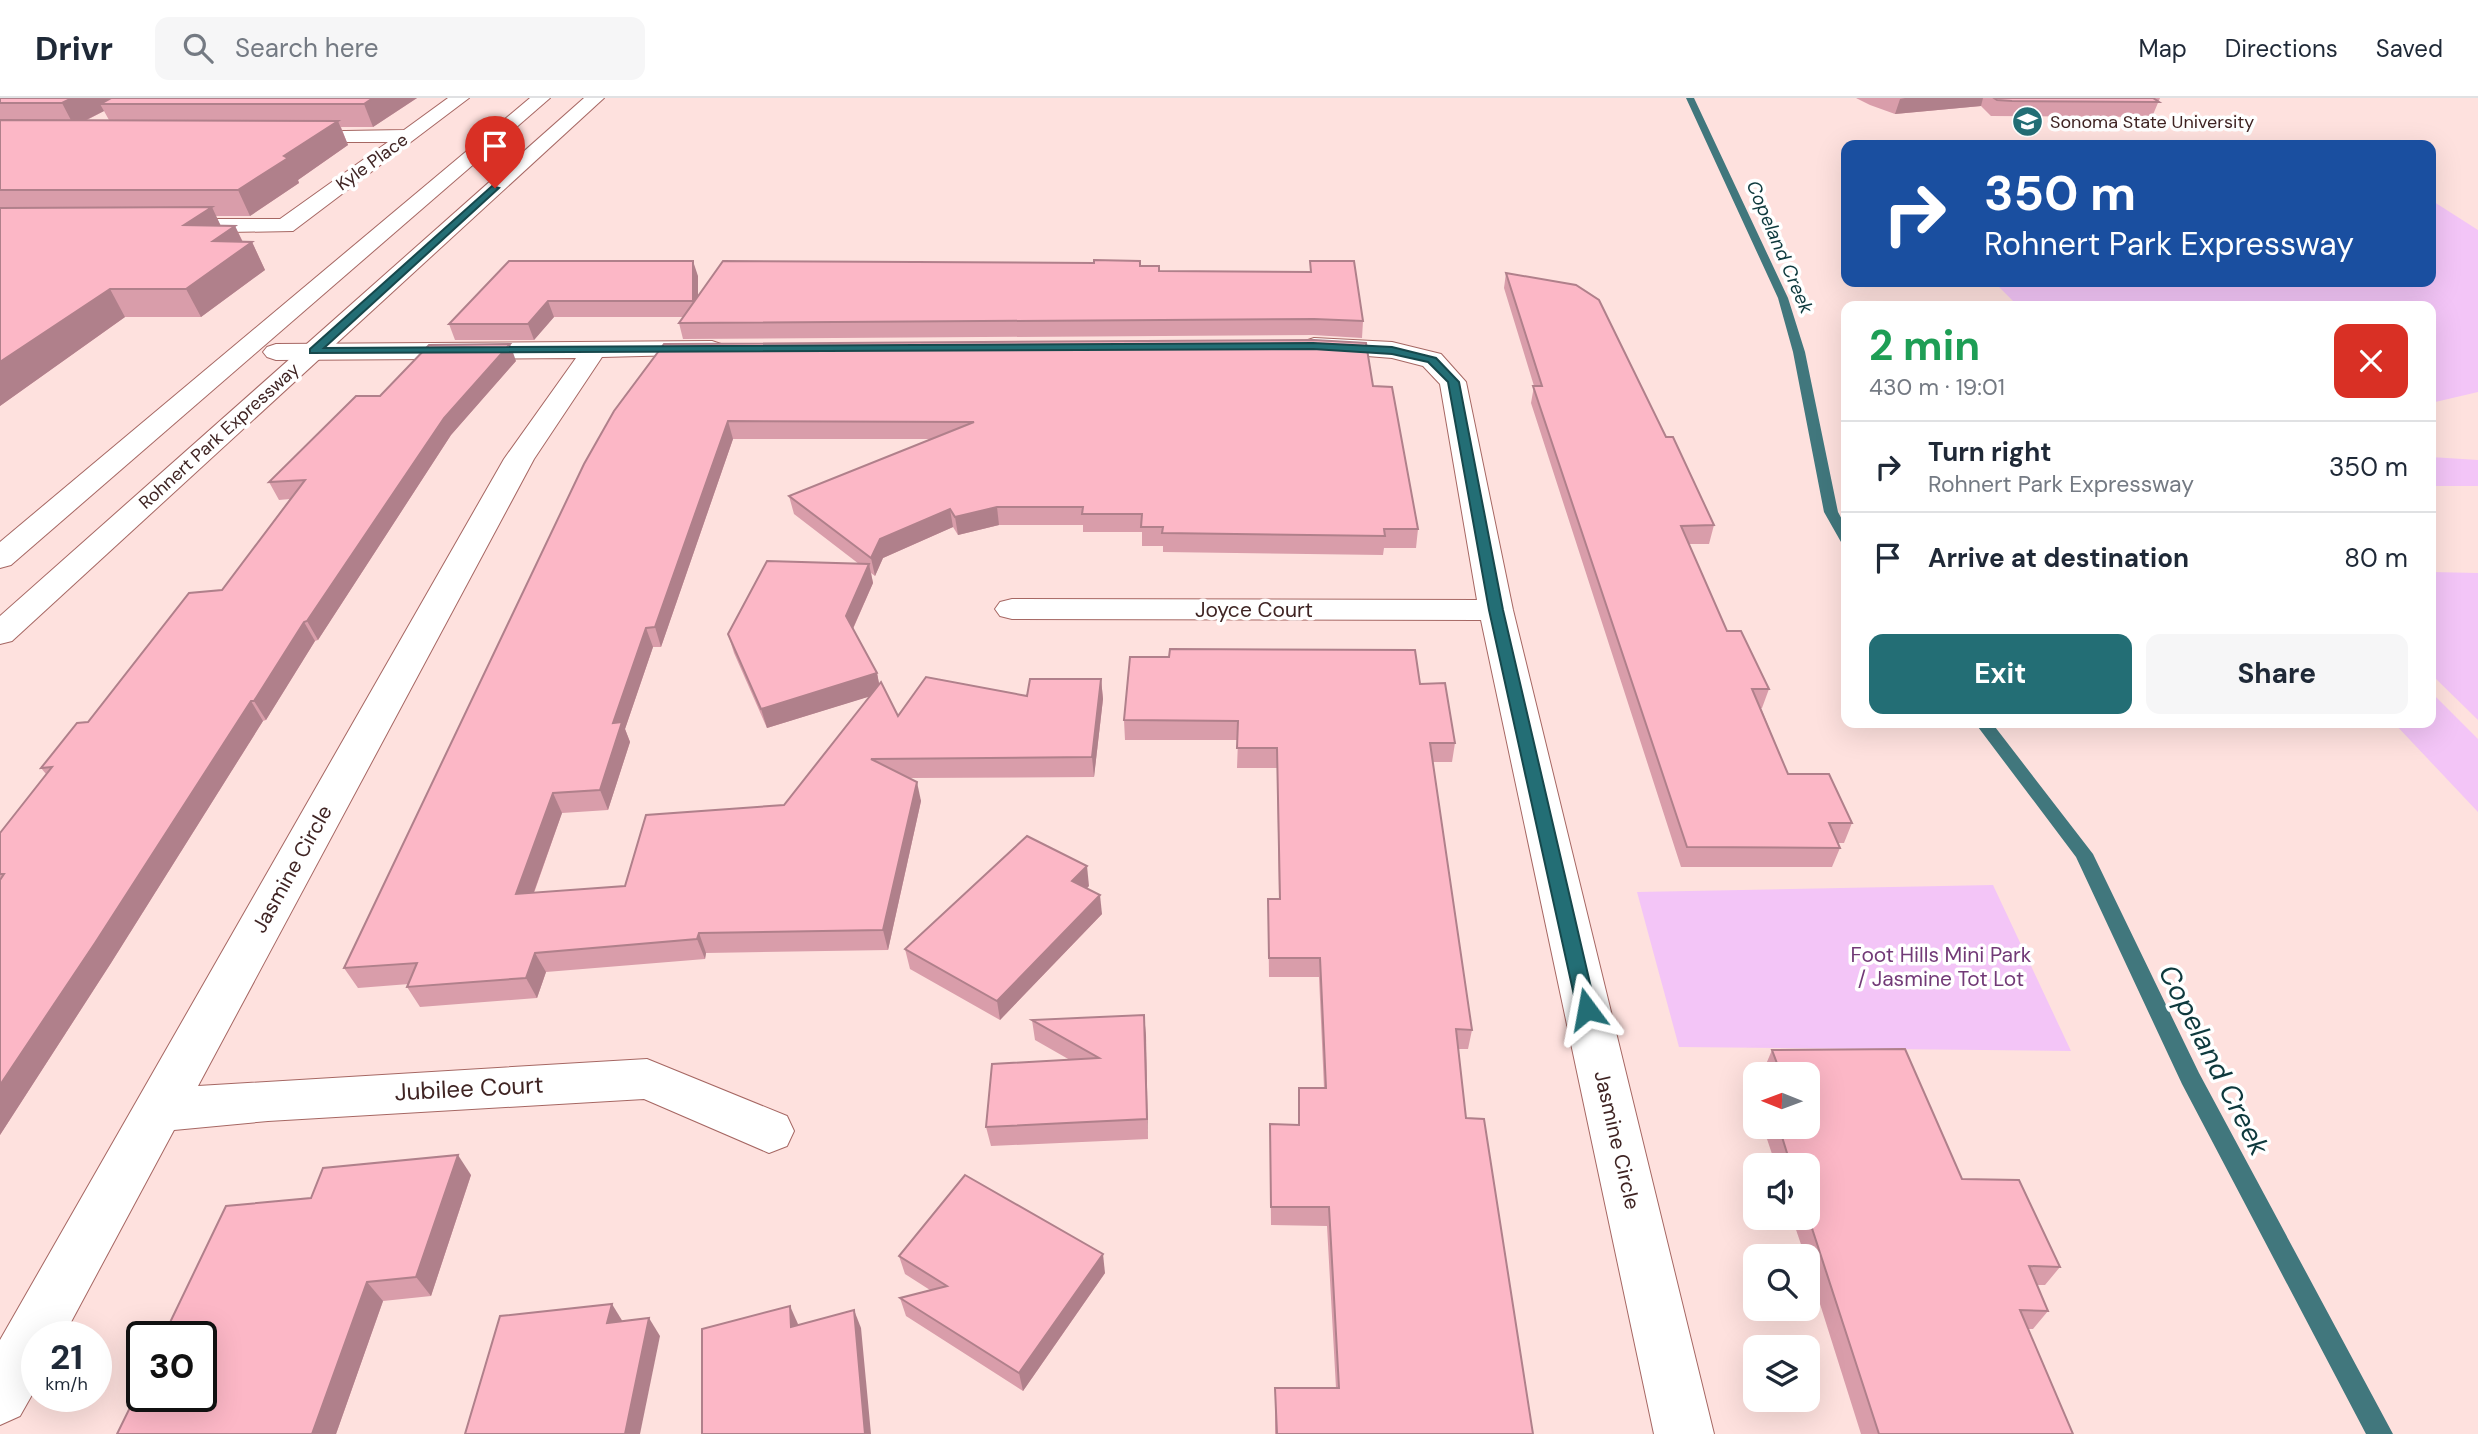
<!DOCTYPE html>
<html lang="en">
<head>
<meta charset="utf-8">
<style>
  body { margin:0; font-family:"DM Sans",sans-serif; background:#f6f6f7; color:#1f2937; height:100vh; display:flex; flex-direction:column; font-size:26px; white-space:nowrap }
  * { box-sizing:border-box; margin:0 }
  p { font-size:23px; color:#747a83 }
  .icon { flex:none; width:38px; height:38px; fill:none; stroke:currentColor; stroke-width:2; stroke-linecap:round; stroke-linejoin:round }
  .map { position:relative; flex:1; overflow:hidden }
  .details { position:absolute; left:1841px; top:203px; width:595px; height:427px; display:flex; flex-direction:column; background:#fff; border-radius:14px; box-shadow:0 7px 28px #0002 }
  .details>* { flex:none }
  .top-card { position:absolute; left:1841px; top:42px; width:595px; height:147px; border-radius:14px; box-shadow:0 7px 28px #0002; background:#1a4fa0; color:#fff; overflow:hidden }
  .needle { width:46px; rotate:271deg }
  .controls { position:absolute; left:1743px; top:964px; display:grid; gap:14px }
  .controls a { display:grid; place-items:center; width:77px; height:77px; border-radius:14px; background:#fff; box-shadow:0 7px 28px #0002; font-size:35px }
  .speed { position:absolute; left:21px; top:1223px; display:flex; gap:14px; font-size:35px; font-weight:700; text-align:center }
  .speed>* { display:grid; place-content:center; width:91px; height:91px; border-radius:50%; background:#fff; box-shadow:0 7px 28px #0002; line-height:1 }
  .speed small { font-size:18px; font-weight:400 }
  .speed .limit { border:4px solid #111; border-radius:10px; background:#fff; color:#111 }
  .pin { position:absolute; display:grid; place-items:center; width:60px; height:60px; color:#fff; margin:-72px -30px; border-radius:50% 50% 50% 0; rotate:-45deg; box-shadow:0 0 7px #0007 }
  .pin .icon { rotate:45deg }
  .me { position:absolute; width:77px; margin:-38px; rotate:347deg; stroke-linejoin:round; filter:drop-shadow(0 0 5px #0008) }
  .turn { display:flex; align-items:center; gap:24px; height:147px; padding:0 28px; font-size:32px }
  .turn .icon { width:91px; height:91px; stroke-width:2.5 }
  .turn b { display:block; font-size:49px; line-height:60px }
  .round { display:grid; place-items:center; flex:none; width:74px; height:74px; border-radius:14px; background:#f6f6f7 }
  .summary { display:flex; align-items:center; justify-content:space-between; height:119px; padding:0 28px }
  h1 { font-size:42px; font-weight:700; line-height:52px; color:#1e9e55 }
  .action { display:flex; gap:14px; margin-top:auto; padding:14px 28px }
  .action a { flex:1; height:80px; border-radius:14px; background:#236e75; color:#fff; font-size:28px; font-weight:700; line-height:80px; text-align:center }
  .action a+a { background:#f6f6f7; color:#1f2937 }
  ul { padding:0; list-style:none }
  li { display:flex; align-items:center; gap:21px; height:91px; padding:0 28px; border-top:2px solid #e0e1e3 }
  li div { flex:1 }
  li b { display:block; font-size:26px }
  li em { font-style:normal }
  header { display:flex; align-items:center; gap:42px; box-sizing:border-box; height:98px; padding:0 35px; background:#fff; border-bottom:2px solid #e0e1e3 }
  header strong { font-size:33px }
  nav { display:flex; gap:38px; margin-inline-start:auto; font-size:24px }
  .search { width:490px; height:63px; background:#f6f6f7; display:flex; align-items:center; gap:18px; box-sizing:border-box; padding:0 24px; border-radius:14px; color:#747a83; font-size:26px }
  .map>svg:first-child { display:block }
  .green { fill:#f3c5f7 }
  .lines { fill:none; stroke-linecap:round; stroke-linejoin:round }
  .stream { fill:#41777d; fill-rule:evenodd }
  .minor-casing { stroke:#a66763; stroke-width:2 }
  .secondary-casing { stroke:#a66763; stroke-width:2 }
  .minor { fill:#fff; fill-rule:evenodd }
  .secondary { fill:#fff; fill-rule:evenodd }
  .wall { fill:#d99daa; fill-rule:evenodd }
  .shaded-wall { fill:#b0808b }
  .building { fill:#fcb7c6; stroke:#b0808b; stroke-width:2 }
  .route { fill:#236e75; stroke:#17484c; stroke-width:2 }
  .labels { text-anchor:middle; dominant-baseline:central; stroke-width:7; stroke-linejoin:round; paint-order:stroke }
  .far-poi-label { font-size:18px; fill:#3f2423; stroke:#fff; text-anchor:start }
  .far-street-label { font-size:18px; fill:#3f2423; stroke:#fff }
  .far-water-label { font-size:19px; font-style:italic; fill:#0e393d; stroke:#fff }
  .street-label { font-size:21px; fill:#3f2423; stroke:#fff }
  .park-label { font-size:21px; fill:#723a77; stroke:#fff }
  .near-street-label { font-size:24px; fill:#3f2423; stroke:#fff }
  .near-water-label { font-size:28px; font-style:italic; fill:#0e393d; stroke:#fff }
</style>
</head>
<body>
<header>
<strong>Drivr</strong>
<div class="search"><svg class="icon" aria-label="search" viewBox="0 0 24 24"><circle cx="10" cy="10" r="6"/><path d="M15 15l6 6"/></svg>Search here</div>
<nav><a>Map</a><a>Directions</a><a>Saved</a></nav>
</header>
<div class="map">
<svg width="2478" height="1336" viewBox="0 0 2478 1336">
  <rect width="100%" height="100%" fill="#fee1de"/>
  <g class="green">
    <path d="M 2431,102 L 2478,132 L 2478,294 L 2431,305 L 2431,208 L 2018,208 L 1994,184 L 2431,184 Z"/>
    <path d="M 2431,359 L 2478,362 L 2478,388 L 2431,388 Z"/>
    <path d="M 2431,474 L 2478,475 L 2478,622 L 2431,576 Z"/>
    <path d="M 2431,594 L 2478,641 L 2478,714 L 2394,625 L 2431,625 Z"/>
    <path d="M 1993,787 L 2071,953 L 1679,949 L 1637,794 Z"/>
  </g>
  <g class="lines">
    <g class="stream">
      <path d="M 1686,0 L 1694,0 L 1788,200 L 1805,254 L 1838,414 L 1846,429 L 1846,445 L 1841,444 L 1824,414 L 1793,254 L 1778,200 Z"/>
      <path d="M 1975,625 L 1992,625 L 2093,756 L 2199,975 L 2393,1336 L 2366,1336 L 2182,986 L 2076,759 Z"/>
    </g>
    <defs>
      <g id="minor">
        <path d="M 448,0 L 469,0 L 293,133 L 170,135 L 162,133 L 159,128 L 162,123 L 170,121 L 280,121 L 388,44 L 293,44 L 286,42 L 283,38 L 286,34 L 404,32 Z"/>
        <path d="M 1314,240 L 1392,244 L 1441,256 L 1466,284 L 1513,512 L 1714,1336 L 1654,1336 L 1481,522 L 1012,521 L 1000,518 L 995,511 L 1000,504 L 1012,501 L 1477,502 L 1440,286 L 1423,268 L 1392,260 L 1305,253 L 1301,248 L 1305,243 Z"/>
        <path d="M 712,243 L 721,246 L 725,251 L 721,256 L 602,259 L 534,361 L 198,988 L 647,961 L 787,1018 L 794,1033 L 787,1048 L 769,1055 L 644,1001 L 268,1023 L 174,1032 L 63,1239 L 37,1239 L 37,1288 L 20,1318 L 0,1327 L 0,1242 L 504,361 L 576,260 L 276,262 L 267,259 L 263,254 L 267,249 L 276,246 Z"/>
      </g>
      <g id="secondary">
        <path d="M 530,0 L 550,0 L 11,467 L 0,470 L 0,444 Z"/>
        <path d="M 584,0 L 604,0 L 12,543 L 0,546 L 0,518 Z"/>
      </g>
    </defs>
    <use href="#minor" class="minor-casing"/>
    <use href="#secondary" class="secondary-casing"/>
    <use href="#minor" class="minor"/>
    <use href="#secondary" class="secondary"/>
  </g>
  <g class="wall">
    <path d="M 0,0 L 417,0 L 373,29 L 341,29 L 348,47 L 298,82 L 299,85 L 250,118 L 216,118 L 221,128 L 235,128 L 243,144 L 252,144 L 265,172 L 201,219 L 125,219 L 0,308 ZM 104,13 L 109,22 L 87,22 Z"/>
    <path d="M 1856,0 L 2160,0 L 2152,19 L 1991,18 L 1981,8 L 1895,16 L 1870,7 Z"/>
    <path d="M 509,163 L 698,178 L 698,198 L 1140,168 L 1159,168 L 1159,173 L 1310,174 L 1310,163 L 1363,223 L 1362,240 L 1313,237 L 683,241 L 679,225 L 683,219 L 554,219 L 534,242 L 455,242 L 449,226 Z"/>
    <path d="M 1506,175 L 1666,339 L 1714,427 L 1709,446 L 1689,446 L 1727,533 L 1769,591 L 1762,610 L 1761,610 L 1788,676 L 1852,725 L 1844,745 L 1838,745 L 1840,750 L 1832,769 L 1681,769 L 1531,305 L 1534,288 L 1504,190 Z"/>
    <path d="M 516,263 L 451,337 L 318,542 L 315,543 L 266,622 L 263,623 L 111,865 L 0,1037 L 0,735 L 46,676 L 41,670 L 222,492 L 290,401 L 279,402 L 269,384 L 380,298 Z"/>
    <path d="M 1373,288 L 1418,431 L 1416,450 L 1384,450 L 1383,457 L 1163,454 L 1163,448 L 1142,448 L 1142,434 L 1083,434 L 1083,427 L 999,427 L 958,437 L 953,429 L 883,460 L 875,478 L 871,475 L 873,485 L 853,531 L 877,575 L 879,586 L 898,618 L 1027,598 L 1101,581 L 1103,601 L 1094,679 L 910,680 L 921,703 L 888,852 L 706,855 L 705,861 L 546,874 L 537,900 L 420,909 L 407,889 L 409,886 L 358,890 L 344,870 L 614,313 ZM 733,341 L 931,341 L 789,398 L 794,416 L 859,466 L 728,536 L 734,555 L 767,630 L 870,598 L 784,707 L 625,788 L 534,795 L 562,715 L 608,712 L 630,644 L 625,631 L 653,549 L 661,549 Z"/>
    <path d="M 1420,586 L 1455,645 L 1452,664 L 1433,664 L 1472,932 L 1468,951 L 1458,951 L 1466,1020 L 1533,1336 L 1275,1336 L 1275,1290 L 1336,1290 L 1327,1128 L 1271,1127 L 1270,1026 L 1298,1027 L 1299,990 L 1324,990 L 1319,879 L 1269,879 L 1268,801 L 1279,801 L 1277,670 L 1237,670 L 1238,642 L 1125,642 L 1124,622 Z"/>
    <path d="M 1089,788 L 1087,790 L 1102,816 L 1000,922 L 910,871 L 905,851 Z"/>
    <path d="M 1144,917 L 1148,1041 L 991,1048 L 986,1029 L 1070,962 L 1035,942 L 1032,922 Z"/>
    <path d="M 1772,952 L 1962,1081 L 2060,1169 L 2045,1187 L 2037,1187 L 2048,1213 L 2033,1231 L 2028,1231 L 2073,1336 L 1861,1336 L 1808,1168 L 1808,1158 L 1805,1158 L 1792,1120 L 1808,1120 L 1808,1068 L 1776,1068 L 1763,1029 L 1808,1029 L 1808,976 L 1766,976 L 1764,971 Z"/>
    <path d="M 471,1077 L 431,1198 L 383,1203 L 336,1336 L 117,1336 L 311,1100 Z"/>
    <path d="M 899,1158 L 1105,1175 L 1023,1293 L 906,1218 L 900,1200 L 930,1192 L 905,1176 Z"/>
  </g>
  <g class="shaded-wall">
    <path d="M 72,0 L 128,0 L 100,6 L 104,13 L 74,28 L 62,5 Z"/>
    <path d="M 373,0 L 417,0 L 373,29 L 364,6 Z"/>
    <path d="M 1905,0 L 1983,0 L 1981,8 L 1895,16 L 1900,1 Z"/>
    <path d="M 338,23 L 348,47 L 298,82 L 299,85 L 250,118 L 238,92 L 284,58 Z"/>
    <path d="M 212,109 L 224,135 L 235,128 L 245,149 L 252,144 L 265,172 L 201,219 L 186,191 L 184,127 Z"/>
    <path d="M 693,163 L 698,178 L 698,219 L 693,203 Z"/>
    <path d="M 110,191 L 125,219 L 0,308 L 0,264 Z"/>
    <path d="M 548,203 L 554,219 L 534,242 L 528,226 Z"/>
    <path d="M 510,246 L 516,263 L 451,337 L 318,542 L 307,523 L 444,320 Z"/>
    <path d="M 728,323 L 733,341 L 661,549 L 655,529 Z"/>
    <path d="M 997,409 L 999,427 L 958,437 L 955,419 Z"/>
    <path d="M 950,411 L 953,429 L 883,460 L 875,478 L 871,460 L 880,441 Z"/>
    <path d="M 869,466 L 873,485 L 850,537 L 846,518 Z"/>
    <path d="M 304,524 L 315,543 L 266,622 L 254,603 Z"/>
    <path d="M 646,530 L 653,549 L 625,631 L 630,644 L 608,712 L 600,692 L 613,625 Z"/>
    <path d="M 877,575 L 881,595 L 767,630 L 761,611 Z"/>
    <path d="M 1101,581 L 1103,601 L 1094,679 L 1092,659 Z"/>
    <path d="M 251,603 L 263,623 L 111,865 L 0,1037 L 0,987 Z"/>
    <path d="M 917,684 L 921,703 L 888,852 L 883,832 Z"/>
    <path d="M 553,695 L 562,715 L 526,816 L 516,796 Z"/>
    <path d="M 1087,768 L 1089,788 L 1074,803 L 1072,783 Z"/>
    <path d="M 1100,797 L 1102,816 L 1000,922 L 997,903 Z"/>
    <path d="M 699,835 L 706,855 L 705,861 L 697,841 Z"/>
    <path d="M 535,855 L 546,874 L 537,900 L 526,880 Z"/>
    <path d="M 1144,917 L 1146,937 L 1148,1041 L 1147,1021 Z"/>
    <path d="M 458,1057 L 471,1077 L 431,1198 L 416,1179 Z"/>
    <path d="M 1103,1156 L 1105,1175 L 1023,1293 L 1019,1275 Z"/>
    <path d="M 367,1184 L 383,1203 L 336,1336 L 312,1336 Z"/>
    <path d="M 612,1206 L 623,1224 L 607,1225 Z"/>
    <path d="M 790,1208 L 798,1226 L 799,1247 L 791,1229 Z"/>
    <path d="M 854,1212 L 861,1230 L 871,1336 L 865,1336 Z"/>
    <path d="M 649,1220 L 660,1238 L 640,1336 L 625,1336 Z"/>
  </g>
  <g class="building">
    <path d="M 0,0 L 72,0 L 62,5 L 0,5 Z"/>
    <path d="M 111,0 L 373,0 L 364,6 L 100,6 Z"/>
    <path d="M 1994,0 L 2153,0 L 2159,4 L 2012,3 L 1997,2 Z"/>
    <path d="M 0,22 L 338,23 L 284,58 L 288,60 L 238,92 L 0,92 Z"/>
    <path d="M 212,109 L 184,127 L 235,128 L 213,143 L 252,144 L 186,191 L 110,191 L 0,264 L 0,110 Z"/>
    <path d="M 1094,162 L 1140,163 L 1140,168 L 1159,168 L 1159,173 L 1311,174 L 1310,163 L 1354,163 L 1363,223 L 1314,221 L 679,225 L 723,163 L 1094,165 Z"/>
    <path d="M 509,163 L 693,163 L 693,203 L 548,203 L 528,226 L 449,226 Z"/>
    <path d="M 1506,175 L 1576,187 L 1599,202 L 1666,339 L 1673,339 L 1714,427 L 1681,428 L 1727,533 L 1741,533 L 1769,591 L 1752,591 L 1788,676 L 1829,676 L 1852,725 L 1829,725 L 1840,750 L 1687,749 L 1533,288 L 1542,288 Z"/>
    <path d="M 1314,242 L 1366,245 L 1373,288 L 1392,289 L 1418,431 L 1384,431 L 1385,438 L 1162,435 L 1163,429 L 1141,429 L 1142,416 L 1082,416 L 1083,409 L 997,409 L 955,419 L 950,411 L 880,441 L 871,460 L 789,398 L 974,324 L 728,323 L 655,529 L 646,530 L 613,625 L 622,624 L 600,692 L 553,695 L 516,796 L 625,788 L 646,717 L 784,707 L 881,584 L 898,618 L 926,579 L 1027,598 L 1030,581 L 1101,581 L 1092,659 L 871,661 L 917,684 L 883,832 L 699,835 L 697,841 L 535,855 L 526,880 L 407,889 L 417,865 L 344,870 L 584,366 L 614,313 L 664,246 Z"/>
    <path d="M 510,246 L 444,320 L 307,523 L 304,524 L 254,603 L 251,603 L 95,845 L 0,987 L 0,782 L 4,776 L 0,776 L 0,735 L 52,669 L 41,670 L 77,625 L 88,624 L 189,495 L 222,492 L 305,382 L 269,384 L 356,298 L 380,298 L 429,247 Z"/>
    <path d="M 767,463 L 869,466 L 846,518 L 877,575 L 761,611 L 728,536 Z"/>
    <path d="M 1170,551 L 1415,552 L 1420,586 L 1445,585 L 1455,645 L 1430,645 L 1472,932 L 1456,931 L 1466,1020 L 1484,1021 L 1533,1336 L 1277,1336 L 1275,1290 L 1339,1290 L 1329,1109 L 1271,1109 L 1270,1026 L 1299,1027 L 1299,990 L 1326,990 L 1320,860 L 1269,860 L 1268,801 L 1280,801 L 1277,650 L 1237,650 L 1238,623 L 1124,622 L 1130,559 L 1169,559 Z"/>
    <path d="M 1027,738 L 1087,768 L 1072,783 L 1100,797 L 997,903 L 905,851 Z"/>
    <path d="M 1144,917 L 1147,1021 L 986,1029 L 992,966 L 1099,960 L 1032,922 Z"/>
    <path d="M 1905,951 L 1962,1081 L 2019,1082 L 2060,1169 L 2029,1168 L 2048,1213 L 2020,1212 L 2073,1336 L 1879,1336 L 1808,1118 L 1808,1068 L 1791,1068 L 1779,1029 L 1808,1029 L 1808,976 L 1781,976 L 1772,952 Z"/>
    <path d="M 458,1057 L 416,1179 L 367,1184 L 312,1336 L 117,1336 L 142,1285 L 142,1298 L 201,1298 L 201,1239 L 163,1239 L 226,1108 L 311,1100 L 323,1070 Z"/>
    <path d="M 965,1077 L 1103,1156 L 1019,1275 L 900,1200 L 947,1188 L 899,1158 Z"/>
    <path d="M 612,1206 L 607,1225 L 649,1220 L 625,1336 L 465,1336 L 500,1218 Z"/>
    <path d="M 790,1208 L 791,1229 L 854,1212 L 865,1336 L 702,1336 L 702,1231 Z"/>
  </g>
  <path class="route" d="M 492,88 L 499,90 L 324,250 L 1313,245 L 1392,249 L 1436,260 L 1459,284 L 1503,512 L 1596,911 L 1594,916 L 1587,918 L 1580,916 L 1577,911 L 1489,512 L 1448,284 L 1428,264 L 1392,256 L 1313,251 L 310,255 L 310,251 Z"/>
  <defs>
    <symbol id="university-disc" viewBox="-11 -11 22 22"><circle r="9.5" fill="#236e75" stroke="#fff"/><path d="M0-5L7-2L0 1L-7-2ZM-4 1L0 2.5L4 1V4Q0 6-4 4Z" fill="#fff"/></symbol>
  </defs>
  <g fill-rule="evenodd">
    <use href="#university-disc" x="2010" y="6" width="35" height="35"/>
  </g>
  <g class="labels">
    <g class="far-poi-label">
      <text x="2050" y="24">Sonoma State University</text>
    </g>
    <g class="far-street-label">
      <text transform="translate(372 64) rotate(-36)">Kyle Place</text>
      <text transform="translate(219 338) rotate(-42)">Rohnert Park Expressway</text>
    </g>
    <g class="far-water-label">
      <text transform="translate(1780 149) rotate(67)">Copeland Creek</text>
    </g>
    <g class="street-label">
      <text x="1254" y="512">Joyce Court</text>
      <text transform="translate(292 771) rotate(-61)">Jasmine Circle</text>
      <text transform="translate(1617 1042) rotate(77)">Jasmine Circle</text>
    </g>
    <g class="park-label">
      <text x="1941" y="857">Foot Hills Mini Park<tspan x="1941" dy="24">/ Jasmine Tot Lot</tspan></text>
    </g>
    <g class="near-street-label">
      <text transform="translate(469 990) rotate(-3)">Jubilee Court</text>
    </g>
    <g class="near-water-label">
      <text transform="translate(2214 962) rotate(63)">Copeland Creek</text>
    </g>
  </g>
</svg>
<div class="controls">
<a><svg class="needle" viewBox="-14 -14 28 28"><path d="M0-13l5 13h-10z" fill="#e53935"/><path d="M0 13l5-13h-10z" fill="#747a83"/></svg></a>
<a><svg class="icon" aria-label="sound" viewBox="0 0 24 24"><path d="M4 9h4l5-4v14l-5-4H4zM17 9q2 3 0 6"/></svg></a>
<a><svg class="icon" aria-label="search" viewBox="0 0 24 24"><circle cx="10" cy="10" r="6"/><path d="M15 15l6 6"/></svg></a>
<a><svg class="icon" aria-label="layers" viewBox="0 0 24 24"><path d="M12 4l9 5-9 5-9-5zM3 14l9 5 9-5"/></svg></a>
</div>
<div class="speed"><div>21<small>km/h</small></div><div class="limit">30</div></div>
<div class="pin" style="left:495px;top:90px;background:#d93025"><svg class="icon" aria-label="arrive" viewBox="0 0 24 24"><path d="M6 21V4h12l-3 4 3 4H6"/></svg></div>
<svg class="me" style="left:1587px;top:911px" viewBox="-20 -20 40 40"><path d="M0-17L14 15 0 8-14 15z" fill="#236e75" stroke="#fff" stroke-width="4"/></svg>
<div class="top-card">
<div class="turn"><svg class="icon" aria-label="right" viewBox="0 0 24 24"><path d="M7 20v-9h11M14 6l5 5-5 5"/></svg><div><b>350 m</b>Rohnert Park Expressway</div></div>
</div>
<section class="details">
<div class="summary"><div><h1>2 min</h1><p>430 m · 19:01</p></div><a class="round" style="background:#d93025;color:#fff"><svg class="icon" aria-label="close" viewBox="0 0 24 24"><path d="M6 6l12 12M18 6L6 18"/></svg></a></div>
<ul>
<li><svg class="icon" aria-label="right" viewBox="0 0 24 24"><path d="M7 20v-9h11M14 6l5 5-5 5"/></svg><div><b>Turn right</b><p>Rohnert Park Expressway</p></div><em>350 m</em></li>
<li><svg class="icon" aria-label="arrive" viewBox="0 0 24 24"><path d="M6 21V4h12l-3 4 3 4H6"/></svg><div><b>Arrive at destination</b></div><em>80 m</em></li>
</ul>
<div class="action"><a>Exit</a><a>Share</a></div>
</section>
</div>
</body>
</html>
